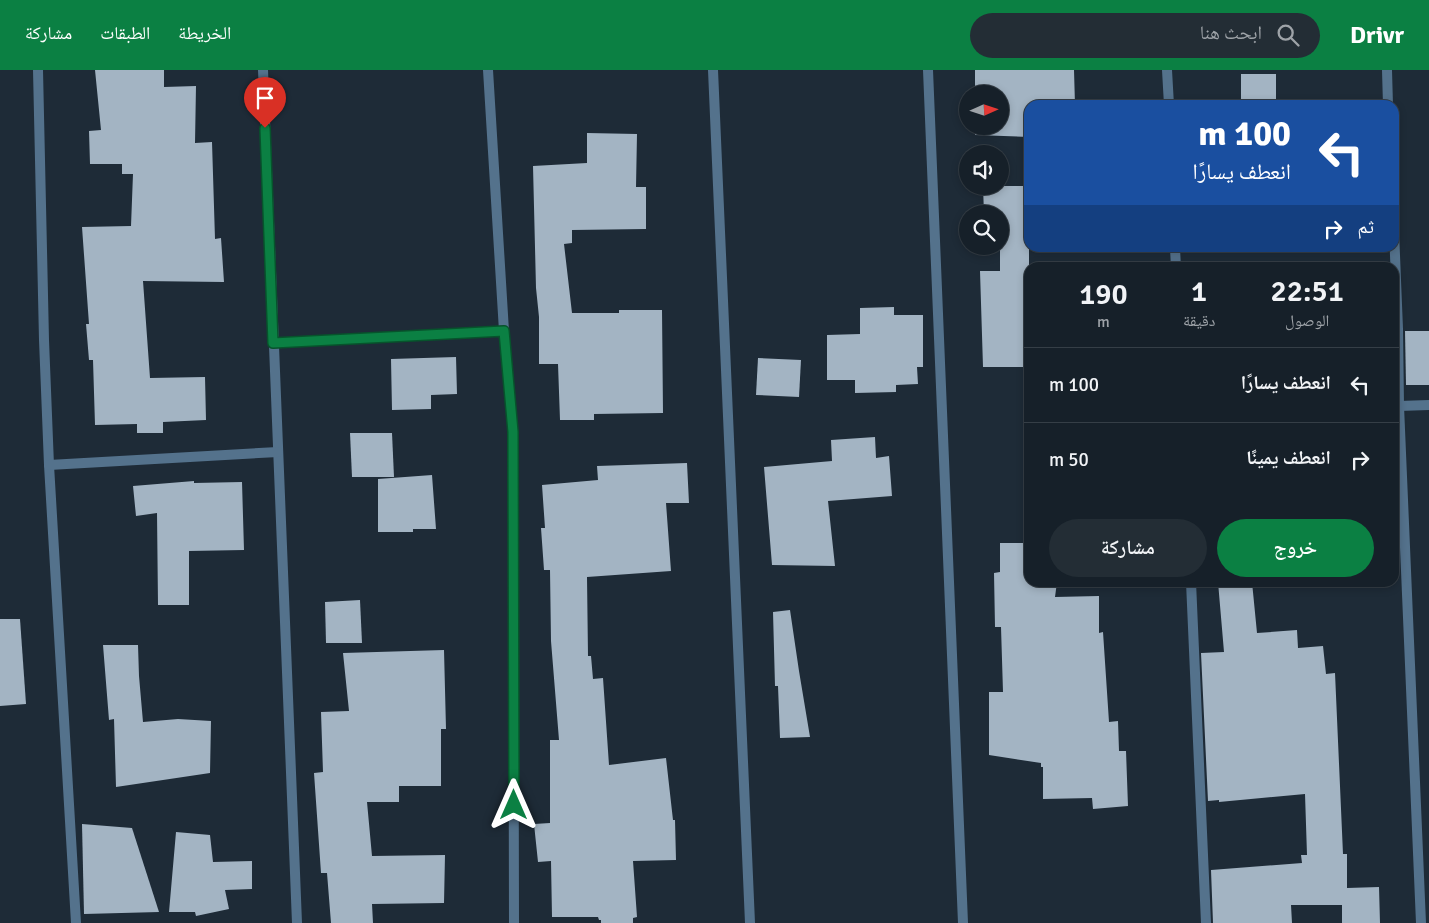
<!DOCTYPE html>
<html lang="ar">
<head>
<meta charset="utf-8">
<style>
  body { margin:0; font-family:Signika,"Noto Naskh Arabic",sans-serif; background:#232d35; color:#f1f3f6; direction:rtl; height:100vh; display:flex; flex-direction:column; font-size:19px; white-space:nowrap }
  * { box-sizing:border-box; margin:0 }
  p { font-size:16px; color:#9ea3a8 }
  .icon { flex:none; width:28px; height:28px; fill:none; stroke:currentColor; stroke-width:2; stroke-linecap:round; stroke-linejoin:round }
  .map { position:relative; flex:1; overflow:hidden; direction:ltr }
  .side { position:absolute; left:1024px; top:192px; width:375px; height:325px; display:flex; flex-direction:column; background:#162029; border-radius:15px; box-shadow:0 2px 8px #0003,0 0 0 1px #353e46; direction:rtl }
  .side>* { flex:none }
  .guide { position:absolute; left:1024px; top:30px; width:375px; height:152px; border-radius:15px; box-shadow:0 2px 8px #0003,0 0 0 1px #353e46; direction:rtl; background:#1a4fa0; color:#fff; overflow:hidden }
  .needle { width:32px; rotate:87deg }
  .buttons { position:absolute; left:959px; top:15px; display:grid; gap:10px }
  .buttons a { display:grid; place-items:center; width:50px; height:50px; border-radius:50%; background:#162029; box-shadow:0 2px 8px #0003,0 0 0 1px #353e46; font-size:25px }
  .pin { position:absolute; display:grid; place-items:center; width:42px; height:42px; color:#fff; margin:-51px -21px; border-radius:50% 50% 50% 0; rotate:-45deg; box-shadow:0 0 5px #0007 }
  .pin .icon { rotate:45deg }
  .me { position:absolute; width:55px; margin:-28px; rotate:0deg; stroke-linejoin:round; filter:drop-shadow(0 0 4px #0008) }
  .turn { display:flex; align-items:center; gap:18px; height:105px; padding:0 25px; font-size:22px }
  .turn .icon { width:65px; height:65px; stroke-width:2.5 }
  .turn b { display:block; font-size:35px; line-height:42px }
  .then { display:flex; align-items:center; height:48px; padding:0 25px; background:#0003; gap:10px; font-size:19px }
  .eta { display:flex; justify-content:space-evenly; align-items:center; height:85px; text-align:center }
  .eta b { font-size:30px; font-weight:600; line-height:35px }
  .cta { display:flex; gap:10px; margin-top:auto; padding:10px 25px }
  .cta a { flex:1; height:58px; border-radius:30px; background:#0b8043; color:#fff; font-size:20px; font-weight:600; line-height:58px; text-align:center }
  .cta a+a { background:#232d35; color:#f1f3f6 }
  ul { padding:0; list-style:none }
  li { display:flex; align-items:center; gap:15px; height:75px; padding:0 25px; border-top:1px solid #353e46 }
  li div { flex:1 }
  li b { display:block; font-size:19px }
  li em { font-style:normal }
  header { display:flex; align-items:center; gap:30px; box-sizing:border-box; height:70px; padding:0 25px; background:#0b8043; color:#fff }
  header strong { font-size:24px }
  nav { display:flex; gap:28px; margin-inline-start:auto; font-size:18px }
  .search { width:350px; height:45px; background:#232d35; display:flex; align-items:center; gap:12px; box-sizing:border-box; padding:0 18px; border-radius:28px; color:#9ea3a8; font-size:19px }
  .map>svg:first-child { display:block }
  .building { fill:#a3b4c3 }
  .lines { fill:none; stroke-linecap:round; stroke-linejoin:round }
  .street { stroke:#54728c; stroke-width:10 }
  .route-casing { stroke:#07532c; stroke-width:12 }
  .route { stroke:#0b8043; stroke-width:9 }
</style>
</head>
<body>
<header>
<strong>Drivr</strong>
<div class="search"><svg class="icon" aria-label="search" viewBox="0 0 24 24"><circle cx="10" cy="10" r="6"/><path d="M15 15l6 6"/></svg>ابحث هنا</div>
<nav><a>الخريطة</a><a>الطبقات</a><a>مشاركة</a></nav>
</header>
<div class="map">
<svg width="1429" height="853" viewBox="0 0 1429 853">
  <rect width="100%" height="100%" fill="#1e2b37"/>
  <g class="building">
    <path d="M 95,0 L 164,0 L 164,17 L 196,16 L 195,73 L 212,72 L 215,169 L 221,168 L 224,212 L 143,211 L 150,308 L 205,307 L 206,350 L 163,352 L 163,363 L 137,363 L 137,354 L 95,355 L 93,290 L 89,290 L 86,254 L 89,254 L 82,157 L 131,156 L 133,104 L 122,104 L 122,94 L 90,94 L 89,61 L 101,60 Z"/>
    <path d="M 975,0 L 1074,0 L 1075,35 L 1029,35 L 1029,67 L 975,65 L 975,56 L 1000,56 L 1000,24 L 975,24 Z"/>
    <rect x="1241" y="4" width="35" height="31"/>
    <path d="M 587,63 L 637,64 L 636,117 L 646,117 L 646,159 L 572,160 L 572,173 L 564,174 L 572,243 L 619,243 L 619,240 L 662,240 L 663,343 L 594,344 L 594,350 L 560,350 L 558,294 L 539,294 L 539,247 L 536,218 L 533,96 L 587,93 Z"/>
    <path d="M 983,116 L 1029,116 L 1029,244 L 1025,244 L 1026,297 L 983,297 L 980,201 L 1000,201 L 1000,144 L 984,144 Z"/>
    <path d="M 894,237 L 894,245 L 923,245 L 923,297 L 917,297 L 918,314 L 896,315 L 896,322 L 855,323 L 855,310 L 827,310 L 827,265 L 860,264 L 860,238 Z"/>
    <path d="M 1405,261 L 1429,261 L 1429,315 L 1406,315 Z"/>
    <path d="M 456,287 L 457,324 L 431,325 L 431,339 L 392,340 L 391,289 Z"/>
    <path d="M 758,288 L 801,290 L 799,327 L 756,325 Z"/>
    <path d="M 350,363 L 392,363 L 394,407 L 352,407 Z"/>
    <path d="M 875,367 L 876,388 L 889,386 L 892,426 L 828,431 L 835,496 L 772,495 L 764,397 L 832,391 L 831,370 Z"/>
    <path d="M 687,393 L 689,433 L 666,433 L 671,501 L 587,507 L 588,586 L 591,586 L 593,609 L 603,608 L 609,695 L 666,688 L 673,750 L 675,750 L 676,790 L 633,791 L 637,847 L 633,848 L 633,853 L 601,853 L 601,850 L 599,850 L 598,847 L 552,847 L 551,791 L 538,792 L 534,754 L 550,753 L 550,670 L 559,670 L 551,571 L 550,500 L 544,500 L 541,458 L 545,458 L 542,415 L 598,410 L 597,396 Z"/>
    <path d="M 432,405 L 436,459 L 413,459 L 413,462 L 378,462 L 378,409 Z"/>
    <path d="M 194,411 L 194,413 L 242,412 L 244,480 L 189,481 L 189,535 L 158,535 L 157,443 L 136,446 L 133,416 Z"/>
    <path d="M 1000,473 L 1029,473 L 1029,512 L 1057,512 L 1055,527 L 1099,526 L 1099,563 L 1103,562 L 1109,652 L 1118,651 L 1119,681 L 1126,681 L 1128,736 L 1093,739 L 1092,728 L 1043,729 L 1043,697 L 1041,697 L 1041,693 L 989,685 L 989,622 L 1003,622 L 1001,557 L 995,557 L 994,503 L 1000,502 Z"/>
    <path d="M 1218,512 L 1252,512 L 1257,563 L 1297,560 L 1298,578 L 1323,576 L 1326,604 L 1335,603 L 1343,784 L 1347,784 L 1347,818 L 1379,817 L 1380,853 L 1342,853 L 1342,835 L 1291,835 L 1292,853 L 1213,853 L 1211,800 L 1302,793 L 1301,785 L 1307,785 L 1305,724 L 1219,732 L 1219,730 L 1208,731 L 1201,583 L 1224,582 Z"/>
    <path d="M 360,530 L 362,573 L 326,573 L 325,532 Z"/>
    <path d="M 790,540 L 799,601 L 810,667 L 780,668 L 778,616 L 775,616 L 773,542 Z"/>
    <path d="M 0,549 L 20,549 L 26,634 L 0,636 Z"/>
    <path d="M 103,575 L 138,575 L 139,606 L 143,652 L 178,649 L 211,651 L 210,703 L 116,717 L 114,649 L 109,650 Z"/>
    <path d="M 444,580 L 446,659 L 441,659 L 441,716 L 399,716 L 399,732 L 367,732 L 372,786 L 445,785 L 444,833 L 372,834 L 373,853 L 331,853 L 327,803 L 321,803 L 314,703 L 323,702 L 321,642 L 349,641 L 343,583 Z"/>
    <path d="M 82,754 L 132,758 L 159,842 L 84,844 Z"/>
    <path d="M 176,762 L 210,765 L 213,792 L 252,791 L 252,819 L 225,820 L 229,839 L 196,846 L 195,842 L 169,842 Z"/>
  </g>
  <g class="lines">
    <g class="street">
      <path d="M 38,0 L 44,270 L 49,395 L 76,853"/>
      <path d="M 263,0 L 297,853"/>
      <path d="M 488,0 L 504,261 L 513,362 L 514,853"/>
      <path d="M 713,0 L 750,853"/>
      <path d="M 928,0 L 963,853"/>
      <path d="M 1167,0 L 1169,35"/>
      <path d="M 1387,0 L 1388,35"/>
      <path d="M 1394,161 L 1398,259 L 1399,336 L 1421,853"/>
      <path d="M 1175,178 L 1176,198"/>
      <path d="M 273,273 L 504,261"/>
      <path d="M 1399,336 L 1429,335"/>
      <path d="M 49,395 L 278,382"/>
      <path d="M 1191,512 L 1206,853"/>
    </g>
  </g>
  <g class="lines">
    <defs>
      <path id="route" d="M 265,58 L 273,273 L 504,261 L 513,362 L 514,735"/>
    </defs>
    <use href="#route" class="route-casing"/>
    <use href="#route" class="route"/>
  </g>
</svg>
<div class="buttons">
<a><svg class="needle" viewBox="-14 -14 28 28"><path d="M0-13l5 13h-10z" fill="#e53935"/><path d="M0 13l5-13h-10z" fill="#9ea3a8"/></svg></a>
<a><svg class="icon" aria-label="sound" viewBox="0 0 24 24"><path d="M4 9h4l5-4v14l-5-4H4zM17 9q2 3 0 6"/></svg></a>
<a><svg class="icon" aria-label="search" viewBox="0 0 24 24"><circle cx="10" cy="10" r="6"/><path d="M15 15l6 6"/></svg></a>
</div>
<div class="pin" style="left:265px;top:58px;background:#d93025"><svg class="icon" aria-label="arrive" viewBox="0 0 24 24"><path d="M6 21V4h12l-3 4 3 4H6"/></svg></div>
<svg class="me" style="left:514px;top:735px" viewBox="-20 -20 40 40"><path d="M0-17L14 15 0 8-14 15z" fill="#0b8043" stroke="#fff" stroke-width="4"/></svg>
<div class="guide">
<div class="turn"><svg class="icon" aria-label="left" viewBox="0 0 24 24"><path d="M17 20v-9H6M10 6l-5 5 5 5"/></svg><div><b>100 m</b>انعطف يسارًا</div></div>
<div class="then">ثم<svg class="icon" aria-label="right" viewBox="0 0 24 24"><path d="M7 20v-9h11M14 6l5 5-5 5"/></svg></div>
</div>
<section class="side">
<div class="eta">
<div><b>22:51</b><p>الوصول</p></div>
<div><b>1</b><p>دقيقة</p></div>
<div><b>190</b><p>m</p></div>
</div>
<ul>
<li><svg class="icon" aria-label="left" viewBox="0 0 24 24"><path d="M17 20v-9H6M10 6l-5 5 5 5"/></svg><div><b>انعطف يسارًا</b></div><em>100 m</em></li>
<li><svg class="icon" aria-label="right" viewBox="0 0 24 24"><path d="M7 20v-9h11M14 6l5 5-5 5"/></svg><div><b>انعطف يمينًا</b></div><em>50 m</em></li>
</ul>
<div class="cta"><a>خروج</a><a>مشاركة</a></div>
</section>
</div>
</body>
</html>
